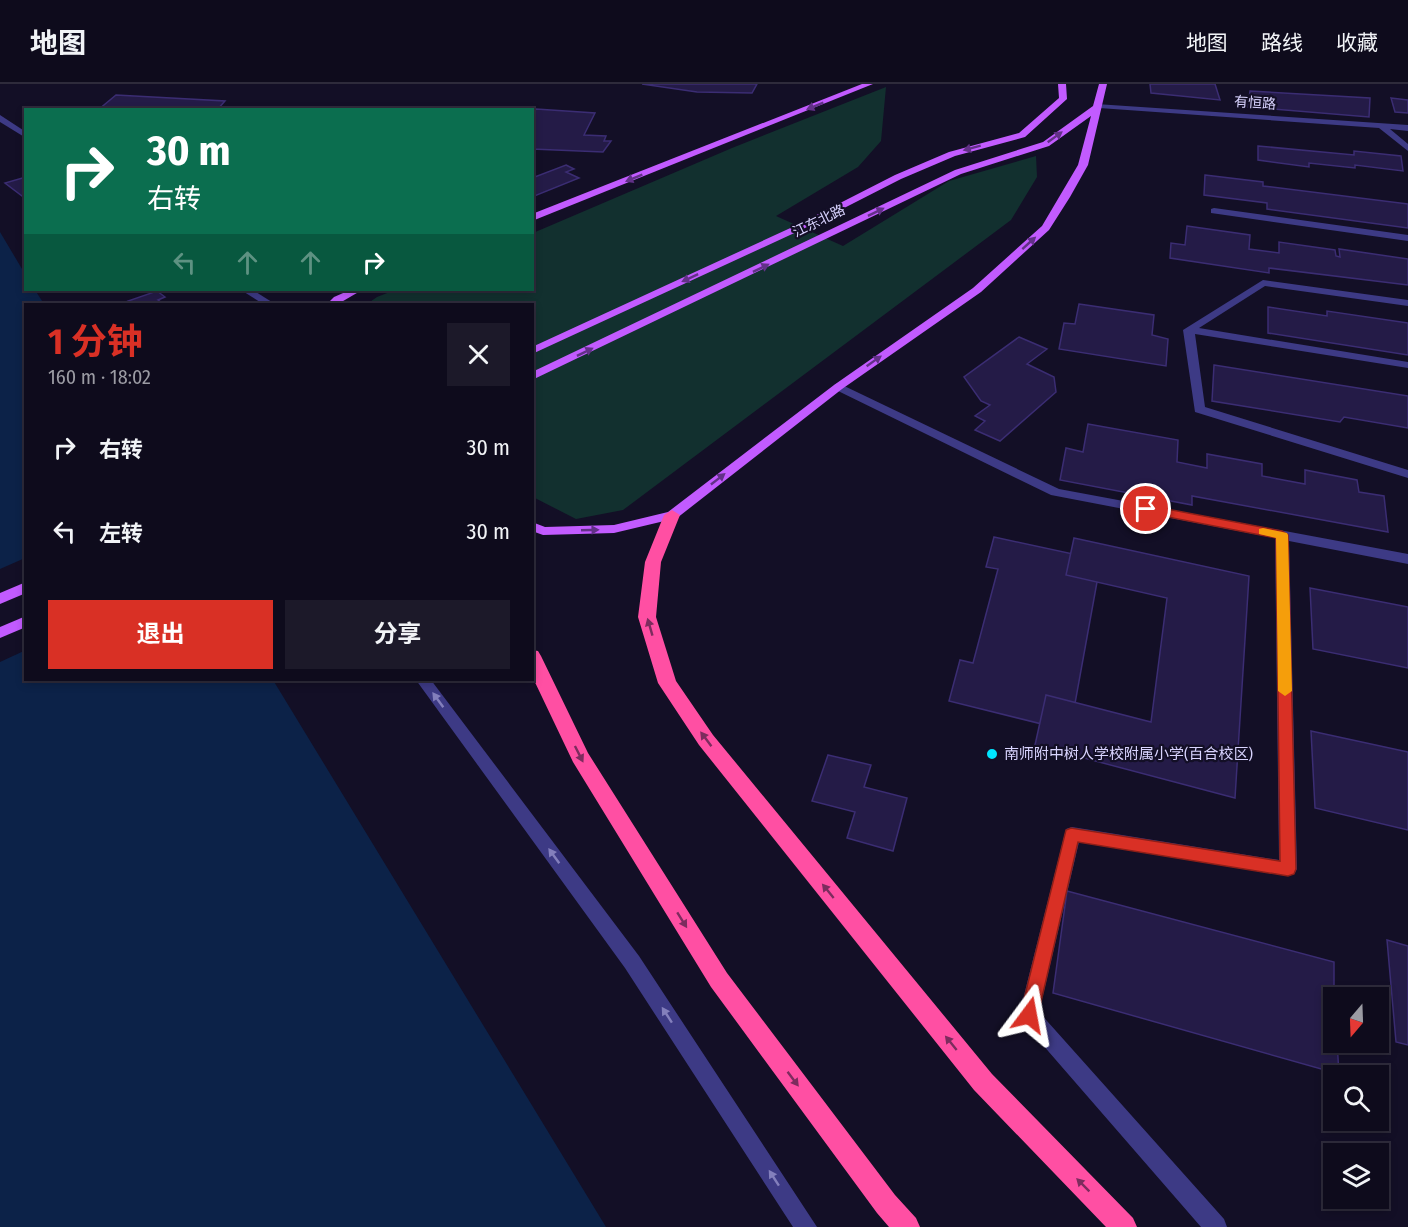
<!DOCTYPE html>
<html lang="zh">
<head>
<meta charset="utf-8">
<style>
  body { margin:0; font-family:"Fira Sans Condensed","Noto Sans SC",sans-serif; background:#1c1929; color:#f1f3f6; height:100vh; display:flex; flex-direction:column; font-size:22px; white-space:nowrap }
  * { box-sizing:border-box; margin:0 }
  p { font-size:20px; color:#9b9ba3 }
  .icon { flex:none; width:33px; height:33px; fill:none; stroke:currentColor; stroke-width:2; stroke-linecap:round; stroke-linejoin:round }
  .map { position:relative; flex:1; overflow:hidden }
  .drawer { position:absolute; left:24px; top:219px; width:510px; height:378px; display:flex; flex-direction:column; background:#0e0b1c; border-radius:0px; box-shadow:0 3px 9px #0003,0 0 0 2px #2e2b3b }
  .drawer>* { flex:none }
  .top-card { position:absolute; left:24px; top:24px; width:510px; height:183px; border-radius:0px; box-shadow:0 3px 9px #0003,0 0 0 2px #2e2b3b; background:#0b6e4f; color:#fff; overflow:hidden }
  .needle { width:39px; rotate:199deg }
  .tools { position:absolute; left:1323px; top:903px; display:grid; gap:12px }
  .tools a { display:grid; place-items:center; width:66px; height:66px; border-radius:0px; background:#0e0b1c; box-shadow:0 3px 9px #0003,0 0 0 2px #2e2b3b; font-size:30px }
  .pin { position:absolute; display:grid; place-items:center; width:51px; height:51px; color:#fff; margin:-26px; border:3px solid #fff; border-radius:50%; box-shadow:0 2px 6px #0007 }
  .me { position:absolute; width:66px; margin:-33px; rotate:13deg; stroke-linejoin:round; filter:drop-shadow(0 0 4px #0008) }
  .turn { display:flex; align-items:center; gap:21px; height:126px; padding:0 24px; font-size:27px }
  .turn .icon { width:78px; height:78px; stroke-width:2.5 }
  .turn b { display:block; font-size:42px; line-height:51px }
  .lanes { display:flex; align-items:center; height:57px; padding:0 24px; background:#0003; justify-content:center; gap:30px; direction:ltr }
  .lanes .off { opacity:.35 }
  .round { display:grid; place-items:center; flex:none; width:63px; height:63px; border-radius:0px; background:#1c1929 }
  .overview { display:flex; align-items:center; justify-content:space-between; height:102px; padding:0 24px }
  h1 { font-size:36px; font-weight:700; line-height:45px; color:#d93025 }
  .button { display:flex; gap:12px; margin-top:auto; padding:12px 24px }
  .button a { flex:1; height:69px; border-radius:0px; background:#d93025; color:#fff; font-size:24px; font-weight:700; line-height:69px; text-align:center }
  .button a+a { background:#1c1929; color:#f1f3f6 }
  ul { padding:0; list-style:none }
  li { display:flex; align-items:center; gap:18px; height:84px; padding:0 24px }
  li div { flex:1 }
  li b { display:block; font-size:22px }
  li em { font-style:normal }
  header { display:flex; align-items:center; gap:36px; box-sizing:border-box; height:84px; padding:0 30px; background:#0e0b1c; border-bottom:2px solid #2e2b3b }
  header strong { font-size:28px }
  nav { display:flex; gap:33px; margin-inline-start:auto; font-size:21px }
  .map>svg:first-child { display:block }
  .green { fill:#12302f }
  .water { fill:#0c2248 }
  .pier { fill:#130f26 }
  .building { fill:#241b47; stroke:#3b2d73; stroke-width:1.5 }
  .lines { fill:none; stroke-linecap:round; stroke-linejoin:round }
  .minor { fill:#3d3a85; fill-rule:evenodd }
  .major { fill:#c25bff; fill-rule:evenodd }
  .highway { fill:#ff4fa3; fill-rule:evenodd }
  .oneway { fill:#623188 }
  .oneway2 { fill:#7d2c5e }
  .oneway3 { fill:#837fbc }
  .route { fill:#d93025; stroke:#8d1f18; stroke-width:1.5 }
  .slow { fill:#f59e0b }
  .poi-dot { fill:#00e5ff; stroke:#130f26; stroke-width:2 }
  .labels { text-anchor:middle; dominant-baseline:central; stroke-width:4.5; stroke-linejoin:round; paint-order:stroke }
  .far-street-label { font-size:14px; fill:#d9d4ff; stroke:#130f26 }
  .poi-label { font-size:15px; fill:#d9d4ff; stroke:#130f26; text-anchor:start }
</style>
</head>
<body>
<header>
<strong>地图</strong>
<nav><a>地图</a><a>路线</a><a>收藏</a></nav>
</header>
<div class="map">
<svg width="1408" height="1143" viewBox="0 0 1408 1143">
  <rect width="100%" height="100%" fill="#130f26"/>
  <path class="green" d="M 886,3 L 881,57 L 858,83 L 776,132 L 843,162 L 949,97 L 1036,72 L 1037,93 L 1011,136 L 623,426 L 576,435 L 533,413 L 532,220 L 367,220 L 377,213 L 395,206 L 532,206 L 533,149 L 732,64 Z"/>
  <path class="water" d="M 0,148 L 25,190 L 26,206 L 35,206 L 44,220 L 26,220 L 26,596 L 273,596 L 606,1143 L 0,1143 Z"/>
  <path class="pier" d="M 25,474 L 26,566 L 0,578 L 0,485 Z"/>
  <g class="building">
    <path d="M 642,0 L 757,0 L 752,9 L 697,8 Z"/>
    <path d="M 1150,0 L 1215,0 L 1220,16 L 1151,9 Z"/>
    <path d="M 1250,7 L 1370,14 L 1369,33 L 1248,23 Z"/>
    <path d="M 116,11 L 225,17 L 217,26 L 98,26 Z"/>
    <path d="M 1391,14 L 1408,16 L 1408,29 L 1395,28 Z"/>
    <path d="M 536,25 L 595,29 L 584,51 L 606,52 L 604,57 L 611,57 L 603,68 L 532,65 L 532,32 Z"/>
    <path d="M 1258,62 L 1354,71 L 1354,67 L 1401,72 L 1403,87 L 1355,81 L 1355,84 L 1309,79 L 1309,83 L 1258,76 Z"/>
    <path d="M 566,81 L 574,85 L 566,88 L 579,94 L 532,113 L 532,94 Z"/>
    <path d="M 1205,91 L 1263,98 L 1263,102 L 1408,120 L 1408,144 L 1267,125 L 1267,119 L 1204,111 Z"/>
    <path d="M 26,93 L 26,115 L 5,99 Z"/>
    <path d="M 1187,142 L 1250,151 L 1249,165 L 1279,169 L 1279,158 L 1335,166 L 1336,172 L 1340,173 L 1339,165 L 1408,175 L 1408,201 L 1269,184 L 1269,189 L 1170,174 L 1171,159 L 1185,161 Z"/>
    <path d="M 157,207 L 165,213 L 158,216 L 164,220 L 131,220 L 128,217 Z"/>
    <path d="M 1079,220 L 1154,231 L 1152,251 L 1168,255 L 1166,282 L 1059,265 L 1064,239 L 1075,240 Z"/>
    <path d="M 1268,223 L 1327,232 L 1327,227 L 1408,239 L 1408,271 L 1268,249 Z"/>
    <path d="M 1019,253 L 1047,265 L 1027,280 L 1054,293 L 1056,308 L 1000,357 L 975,346 L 985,337 L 975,332 L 990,321 L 981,317 L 964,293 Z"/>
    <path d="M 1214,281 L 1408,312 L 1408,344 L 1344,333 L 1340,338 L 1212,317 Z"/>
    <path d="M 1088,340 L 1178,356 L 1177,378 L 1207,384 L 1207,370 L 1262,380 L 1262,392 L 1305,400 L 1305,386 L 1357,396 L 1359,408 L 1384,412 L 1388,448 L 1192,412 L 1192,421 L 1060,396 L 1066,364 L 1083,368 Z"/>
    <path d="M 994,453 L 1101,476 L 1070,647 L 949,617 L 960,576 L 973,579 L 998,485 L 986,483 Z"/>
    <path d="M 1074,454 L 1249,492 L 1235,714 L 1035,661 L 1046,611 L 1151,638 L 1167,514 L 1066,491 Z"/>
    <path d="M 1310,504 L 1408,523 L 1408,584 L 1313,565 Z"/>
    <path d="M 1311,647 L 1408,668 L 1408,746 L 1315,724 Z"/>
    <path d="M 828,671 L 871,681 L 864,703 L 907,714 L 893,767 L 847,754 L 855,728 L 812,717 Z"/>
    <path d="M 1067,807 L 1334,878 L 1334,958 L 1337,958 L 1339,990 L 1053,909 Z"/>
    <path d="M 1387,856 L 1408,862 L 1408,961 L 1396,958 Z"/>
  </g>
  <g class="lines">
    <g class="minor">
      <path d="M 1096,20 L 1408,41 L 1408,47 L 1390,45 L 1408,60 L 1408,67 L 1379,44 L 1099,24 L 1095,22 Z"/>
      <path d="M 0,31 L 26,48 L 26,54 L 0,38 Z"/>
      <path d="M 1214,124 L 1408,151 L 1408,157 L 1211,129 L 1211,125 Z"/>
      <path d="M 1263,196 L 1408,216 L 1408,222 L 1265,202 L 1199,244 L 1408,278 L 1408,284 L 1195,250 L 1205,323 L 1408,386 L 1408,394 L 1195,328 L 1183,246 Z"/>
      <path d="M 241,206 L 253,206 L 275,220 L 263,220 Z"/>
      <path d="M 838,299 L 1059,405 L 1408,470 L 1408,480 L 1289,457 L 1297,785 L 1294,790 L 1288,792 L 1079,758 L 1039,928 L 1224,1135 L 1227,1143 L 1201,1143 L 1022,937 L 1019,931 L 1066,745 L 1072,743 L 1279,776 L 1275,454 L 1051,411 L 834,305 L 834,301 Z"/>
      <path d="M 416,596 L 431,596 L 639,872 L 817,1143 L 793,1143 L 625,884 Z"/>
    </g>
    <g class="major">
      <path d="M 862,0 L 873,0 L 532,137 L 532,130 Z"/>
      <path d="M 1058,0 L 1066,0 L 1067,15 L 1025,53 L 955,72 L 901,95 L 803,145 L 532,270 L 532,263 L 797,141 L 895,91 L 949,68 L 1019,49 L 1059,14 Z"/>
      <path d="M 1099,0 L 1107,0 L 1088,81 L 1070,113 L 1049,146 L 981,208 L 842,305 L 677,434 L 614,449 L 543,451 L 532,447 L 532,438 L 545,443 L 614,441 L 668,428 L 834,301 L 973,204 L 1042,142 L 1078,81 L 1091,32 L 1049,62 L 961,90 L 532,296 L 532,288 L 955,86 L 1043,58 L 1093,22 Z"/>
      <path d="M 350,206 L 362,206 L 338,220 L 327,220 L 334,213 Z"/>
      <path d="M 26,498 L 26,509 L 0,520 L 0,509 Z"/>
      <path d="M 26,532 L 26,543 L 0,554 L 0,543 Z"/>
    </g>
    <g class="highway">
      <path d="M 672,426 L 680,431 L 661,478 L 656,533 L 676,597 L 713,651 L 992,990 L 1133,1134 L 1137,1143 L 1106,1143 L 974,1006 L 699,661 L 658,599 L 638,533 L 645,478 L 664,431 Z"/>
      <path d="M 532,566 L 538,567 L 541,572 L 588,669 L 727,889 L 895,1111 L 916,1134 L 920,1143 L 889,1143 L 877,1129 L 711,903 L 573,678 L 532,592 Z"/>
    </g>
  </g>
  <defs><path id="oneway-solid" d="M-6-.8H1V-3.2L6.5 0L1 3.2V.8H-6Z" transform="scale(1.5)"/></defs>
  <g class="oneway">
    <use href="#oneway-solid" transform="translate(815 22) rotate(158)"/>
    <use href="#oneway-solid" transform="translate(1055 53) rotate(-36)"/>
    <use href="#oneway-solid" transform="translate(972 64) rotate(165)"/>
    <use href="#oneway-solid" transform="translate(634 94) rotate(158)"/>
    <use href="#oneway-solid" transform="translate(876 128) rotate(-26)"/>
    <use href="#oneway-solid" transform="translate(1029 159) rotate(-42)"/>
    <use href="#oneway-solid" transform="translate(761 184) rotate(-26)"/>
    <use href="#oneway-solid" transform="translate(690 194) rotate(155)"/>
    <use href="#oneway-solid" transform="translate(585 268) rotate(-26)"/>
    <use href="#oneway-solid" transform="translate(874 277) rotate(-35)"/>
    <use href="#oneway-solid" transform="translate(718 395) rotate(-38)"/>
    <use href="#oneway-solid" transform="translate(590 446) rotate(-2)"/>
  </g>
  <g class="oneway2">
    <use href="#oneway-solid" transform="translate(650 543) rotate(-106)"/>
    <use href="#oneway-solid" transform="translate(706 655) rotate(-127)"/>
    <use href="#oneway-solid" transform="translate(579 670) rotate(63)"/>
    <use href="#oneway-solid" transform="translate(828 807) rotate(-129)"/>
    <use href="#oneway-solid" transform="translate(682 836) rotate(58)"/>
    <use href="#oneway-solid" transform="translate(951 959) rotate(-129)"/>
    <use href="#oneway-solid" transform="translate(793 995) rotate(53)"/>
    <use href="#oneway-solid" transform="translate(1083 1101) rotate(-135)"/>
  </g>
  <g class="oneway3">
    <use href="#oneway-solid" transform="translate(438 616) rotate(-126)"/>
    <use href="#oneway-solid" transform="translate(554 772) rotate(-126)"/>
    <use href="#oneway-solid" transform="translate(667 931) rotate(-123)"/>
    <use href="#oneway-solid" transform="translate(774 1094) rotate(-123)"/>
  </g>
  <path class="route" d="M 1146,421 L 1282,447 L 1288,451 L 1296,785 L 1294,790 L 1288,792 L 1078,758 L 1038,931 L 1035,937 L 1029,939 L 1023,937 L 1020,931 L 1066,746 L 1071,744 L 1280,777 L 1276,454 L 1142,428 L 1142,423 Z"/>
  <path class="slow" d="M 1263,444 L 1287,449 L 1288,451 L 1292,607 L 1285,612 L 1278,607 L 1276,454 L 1259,450 L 1259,445 Z"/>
  <circle class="poi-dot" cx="992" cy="670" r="6"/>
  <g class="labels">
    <g class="far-street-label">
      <text transform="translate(1255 19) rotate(4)">有恒路</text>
      <text transform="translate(819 137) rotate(-26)">江东北路</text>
    </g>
    <g class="poi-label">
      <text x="1004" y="670">南师附中树人学校附属小学(百合校区)</text>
    </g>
  </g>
</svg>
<div class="tools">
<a><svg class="needle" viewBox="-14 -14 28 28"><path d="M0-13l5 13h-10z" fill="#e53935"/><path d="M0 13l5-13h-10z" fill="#9b9ba3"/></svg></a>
<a><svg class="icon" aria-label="search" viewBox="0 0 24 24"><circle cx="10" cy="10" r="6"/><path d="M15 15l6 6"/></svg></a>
<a><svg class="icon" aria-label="layers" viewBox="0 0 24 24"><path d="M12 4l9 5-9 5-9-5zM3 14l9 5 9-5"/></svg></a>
</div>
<div class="pin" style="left:1146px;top:425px;background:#d93025"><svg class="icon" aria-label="arrive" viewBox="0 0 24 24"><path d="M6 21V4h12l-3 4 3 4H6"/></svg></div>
<svg class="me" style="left:1029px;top:931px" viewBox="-20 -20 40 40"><path d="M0-17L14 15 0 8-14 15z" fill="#d93025" stroke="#fff" stroke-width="4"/></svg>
<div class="top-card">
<div class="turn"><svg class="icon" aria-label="right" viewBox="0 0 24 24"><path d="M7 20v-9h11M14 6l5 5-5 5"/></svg><div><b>30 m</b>右转</div></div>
<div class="lanes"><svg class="icon off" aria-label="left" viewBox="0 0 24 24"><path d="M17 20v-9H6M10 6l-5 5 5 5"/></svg><svg class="icon off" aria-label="ahead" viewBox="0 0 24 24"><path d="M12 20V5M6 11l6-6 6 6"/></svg><svg class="icon off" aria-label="ahead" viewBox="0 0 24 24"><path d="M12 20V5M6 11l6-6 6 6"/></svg><svg class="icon" aria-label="right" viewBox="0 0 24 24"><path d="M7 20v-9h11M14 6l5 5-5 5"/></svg></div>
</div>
<section class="drawer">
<div class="overview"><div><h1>1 分钟</h1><p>160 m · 18:02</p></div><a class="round"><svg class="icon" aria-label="close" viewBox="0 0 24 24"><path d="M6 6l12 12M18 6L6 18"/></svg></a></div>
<ul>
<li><svg class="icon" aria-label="right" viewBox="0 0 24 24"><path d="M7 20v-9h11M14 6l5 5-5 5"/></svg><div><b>右转</b></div><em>30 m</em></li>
<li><svg class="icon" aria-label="left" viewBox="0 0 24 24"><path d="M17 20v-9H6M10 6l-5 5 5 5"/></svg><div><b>左转</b></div><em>30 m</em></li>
</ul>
<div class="button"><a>退出</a><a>分享</a></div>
</section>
</div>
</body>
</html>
